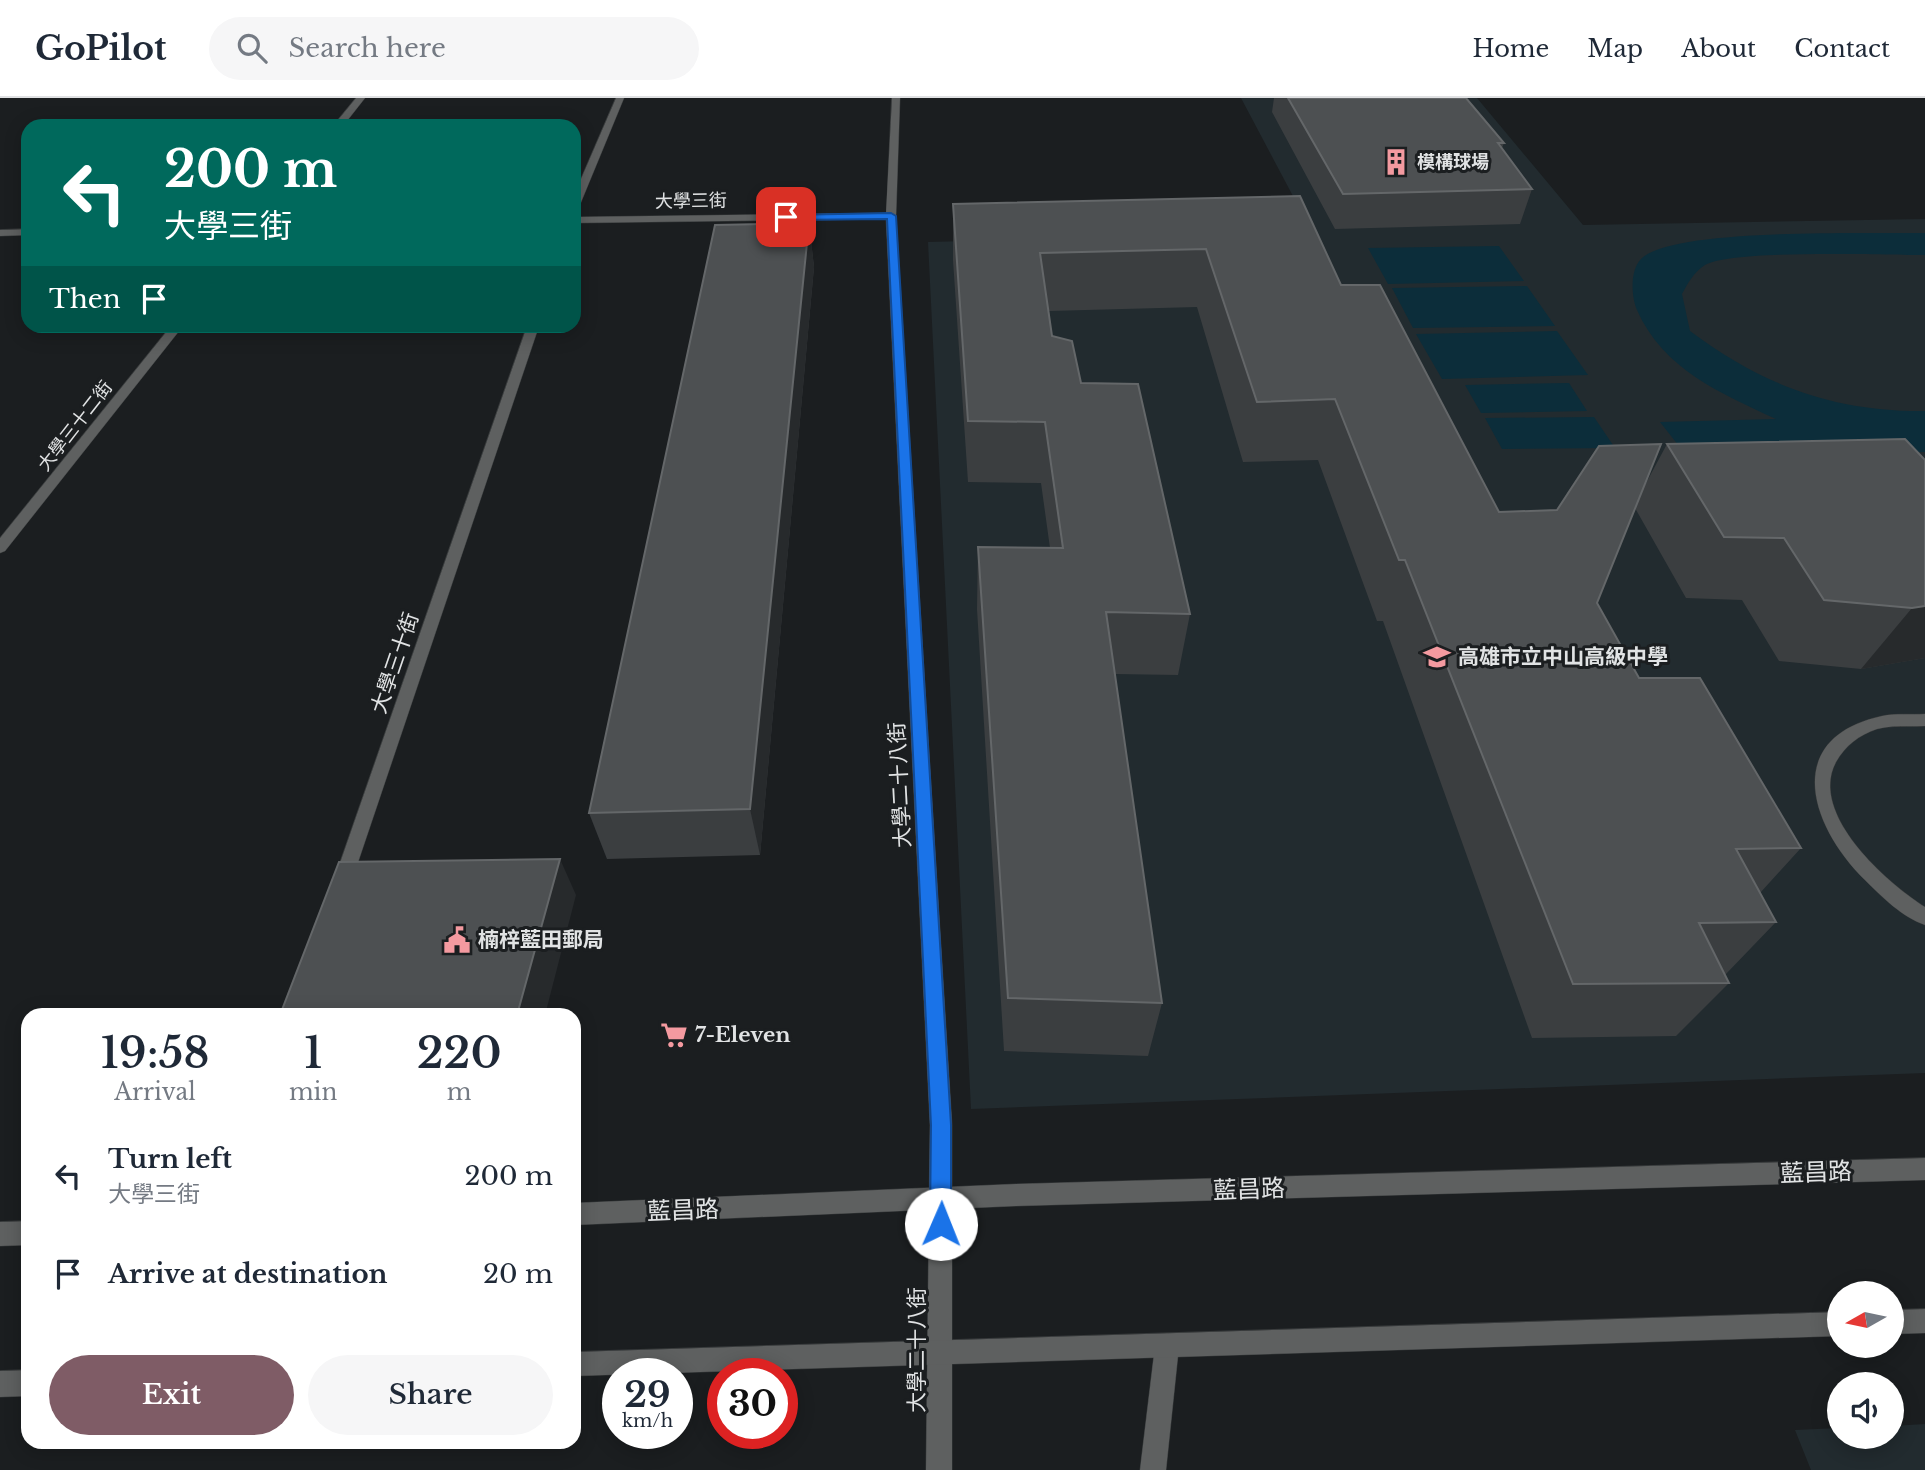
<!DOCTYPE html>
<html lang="en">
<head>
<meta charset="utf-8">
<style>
  body { margin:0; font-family:"Libre Baskerville","Noto Sans TC",serif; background:#f6f6f7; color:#1f2937; height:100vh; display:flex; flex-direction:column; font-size:26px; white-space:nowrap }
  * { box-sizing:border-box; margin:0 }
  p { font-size:23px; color:#747a83 }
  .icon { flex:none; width:38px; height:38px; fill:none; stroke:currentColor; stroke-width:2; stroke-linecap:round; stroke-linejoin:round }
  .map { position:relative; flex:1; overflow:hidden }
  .side { position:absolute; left:21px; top:910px; width:560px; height:441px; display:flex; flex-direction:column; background:#fff; border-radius:21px; box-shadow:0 4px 18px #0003 }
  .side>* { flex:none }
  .guide { position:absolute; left:21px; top:21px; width:560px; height:214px; border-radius:21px; box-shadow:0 4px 18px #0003; background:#00695c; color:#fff; overflow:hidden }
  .needle { width:46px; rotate:261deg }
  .controls { position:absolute; left:1827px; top:1183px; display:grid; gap:14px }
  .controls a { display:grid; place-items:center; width:77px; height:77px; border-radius:50%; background:#fff; box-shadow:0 4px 18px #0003; font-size:35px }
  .speed { position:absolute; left:602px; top:1260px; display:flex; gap:14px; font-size:35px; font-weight:700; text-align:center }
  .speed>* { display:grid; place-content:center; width:91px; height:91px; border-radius:50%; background:#fff; box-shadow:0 4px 18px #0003; line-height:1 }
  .speed small { font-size:18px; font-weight:400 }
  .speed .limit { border:10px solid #d22; background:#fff; color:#111 }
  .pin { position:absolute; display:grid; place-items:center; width:60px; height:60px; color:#fff; margin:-30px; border-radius:14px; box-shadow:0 4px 10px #0006 }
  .me { position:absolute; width:77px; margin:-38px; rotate:1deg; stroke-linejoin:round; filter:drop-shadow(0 0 5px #0008) }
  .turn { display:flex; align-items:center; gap:24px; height:147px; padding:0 28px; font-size:32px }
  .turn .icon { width:91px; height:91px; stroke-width:2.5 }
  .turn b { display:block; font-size:49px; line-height:60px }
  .then { display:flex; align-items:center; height:66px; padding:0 28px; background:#0003; gap:14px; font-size:26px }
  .eta { display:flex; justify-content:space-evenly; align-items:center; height:119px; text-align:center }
  .eta b { font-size:42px; font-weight:600; line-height:49px }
  .cta { display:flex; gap:14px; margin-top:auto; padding:14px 28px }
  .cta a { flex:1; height:80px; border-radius:42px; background:#7f5c66; color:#fff; font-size:28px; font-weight:600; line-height:80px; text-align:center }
  .cta a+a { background:#f6f6f7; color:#1f2937 }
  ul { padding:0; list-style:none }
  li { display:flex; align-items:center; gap:21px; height:98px; padding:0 28px }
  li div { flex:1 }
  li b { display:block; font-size:26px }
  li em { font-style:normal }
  header { display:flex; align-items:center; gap:42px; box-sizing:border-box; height:98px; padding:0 35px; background:#fff; border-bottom:2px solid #e0e1e3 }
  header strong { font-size:33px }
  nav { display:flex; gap:38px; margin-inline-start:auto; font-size:24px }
  .search { width:490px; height:63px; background:#f6f6f7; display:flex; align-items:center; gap:18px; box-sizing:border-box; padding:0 24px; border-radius:38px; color:#747a83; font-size:26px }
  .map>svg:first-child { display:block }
  .built { fill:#222b2f }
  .green { fill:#0c2d3a }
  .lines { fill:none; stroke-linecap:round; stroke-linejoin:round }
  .service-casing { stroke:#373a3b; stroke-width:1 }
  .minor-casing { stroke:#373a3b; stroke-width:1 }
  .tertiary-casing { stroke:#373a3b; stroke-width:1 }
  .service { fill:#5e6060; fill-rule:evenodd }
  .minor { fill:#5e6060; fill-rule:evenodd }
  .tertiary { fill:#5e6060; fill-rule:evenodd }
  .wall { fill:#3b3e40 }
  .shaded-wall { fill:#272a2c }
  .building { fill:#4d5052; stroke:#646769; stroke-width:2 }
  .route { fill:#1a73e8; stroke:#114b97; stroke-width:2 }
  .labels { text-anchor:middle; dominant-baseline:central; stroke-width:6; stroke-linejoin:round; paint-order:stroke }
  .far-poi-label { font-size:18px; font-weight:bold; fill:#e1e3e4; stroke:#1b1e20; text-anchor:start }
  .far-street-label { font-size:18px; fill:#e1e3e4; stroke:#1b1e20 }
  .poi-label { font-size:21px; font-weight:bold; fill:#e1e3e4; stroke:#1b1e20; text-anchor:start }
  .street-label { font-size:21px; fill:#e1e3e4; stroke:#1b1e20 }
  .near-street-label { font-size:24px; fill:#e1e3e4; stroke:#1b1e20 }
</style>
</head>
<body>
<header>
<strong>GoPilot</strong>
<div class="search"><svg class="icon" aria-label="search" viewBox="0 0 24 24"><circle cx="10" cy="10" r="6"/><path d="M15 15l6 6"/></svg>Search here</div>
<nav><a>Home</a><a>Map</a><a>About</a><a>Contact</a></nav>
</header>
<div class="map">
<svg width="1925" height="1372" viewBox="0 0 1925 1372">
  <rect width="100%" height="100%" fill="#1b1e20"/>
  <g class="built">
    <path d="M 1241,0 L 1477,0 L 1583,127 L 1925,121 L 1925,975 L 971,1011 L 928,144 L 1312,134 Z"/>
    <path d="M 1925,1326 L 1925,1372 L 1811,1372 L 1795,1332 L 1839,1330 L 1839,1339 L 1892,1339 L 1892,1328 Z"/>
  </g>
  <g class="green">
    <path d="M 1925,135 L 1925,157 C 1886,157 1730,151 1705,167 C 1694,174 1688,185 1682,196 L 1690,233 C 1762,287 1834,314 1925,313 L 1925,354 L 1686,357 L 1660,324 L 1776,321 C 1720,295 1663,271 1637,212 C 1631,198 1630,172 1641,161 C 1671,129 1874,136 1925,135 Z"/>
    <path d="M 1499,148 L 1524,183 L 1388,186 L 1368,150 Z"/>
    <path d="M 1527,188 L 1555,228 L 1413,230 L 1392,190 Z"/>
    <path d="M 1557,233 L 1588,277 L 1442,281 L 1416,236 Z"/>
    <path d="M 1569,285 L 1587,313 L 1481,315 L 1465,287 Z"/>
    <path d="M 1594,319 L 1615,350 L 1502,351 L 1485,320 Z"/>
  </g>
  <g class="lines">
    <defs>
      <g id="service">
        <path d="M 1925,616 L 1925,628 C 1909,629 1892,627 1877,631 C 1859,637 1845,648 1836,664 C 1808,716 1887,785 1925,809 L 1925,827 C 1902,819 1882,799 1865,782 C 1810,728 1781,640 1882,618 C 1896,615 1911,617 1925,616 Z"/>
        <path d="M 1167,1236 L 1176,1239 L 1179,1248 L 1166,1372 L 1140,1372 L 1155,1248 L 1158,1239 Z"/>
      </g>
      <g id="minor">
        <path d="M 356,0 L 365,0 L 343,28 L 333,28 Z"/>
        <path d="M 616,0 L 624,0 L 579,109 L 574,112 L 574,97 Z"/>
        <path d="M 892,0 L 900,0 L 896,118 L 952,1027 L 952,1372 L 926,1372 L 930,1027 L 886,121 L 574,125 L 574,119 L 886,115 Z"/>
        <path d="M 28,131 L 28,137 L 0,138 L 0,132 Z"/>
        <path d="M 171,228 L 183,228 L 5,453 L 0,455 L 0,440 Z"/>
        <path d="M 527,228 L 539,228 L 351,785 L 349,790 L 342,793 L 335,790 L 333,785 Z"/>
      </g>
      <g id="tertiary">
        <path d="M 1925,1060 L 1925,1082 L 1016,1108 L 574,1127 L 574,1105 L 1016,1086 Z"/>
        <path d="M 28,1123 L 28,1147 L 0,1148 L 0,1124 Z"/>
        <path d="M 1925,1211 L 1925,1235 L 1892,1236 L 1892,1212 Z"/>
        <path d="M 1839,1214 L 1839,1238 L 574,1278 L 574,1254 Z"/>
        <path d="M 28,1272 L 28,1298 L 0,1299 L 0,1273 Z"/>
      </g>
    </defs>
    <use href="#service" class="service-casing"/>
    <use href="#minor" class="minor-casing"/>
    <use href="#tertiary" class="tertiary-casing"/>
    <use href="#service" class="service"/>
    <use href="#minor" class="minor"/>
    <use href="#tertiary" class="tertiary"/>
  </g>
  <g class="wall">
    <path d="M 1274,0 L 1466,0 L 1504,45 L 1502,50 L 1532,91 L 1520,126 L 1335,131 L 1272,14 Z"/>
    <path d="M 1300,98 L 1341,187 L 1499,414 L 1557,412 L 1645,387 L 1667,346 L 1905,341 L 1925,560 L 1861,571 L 1779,563 L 1742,502 L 1686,500 L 1635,410 L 1597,505 L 1639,580 L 1801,750 L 1760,795 L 1776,824 L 1725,877 L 1729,885 L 1676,938 L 1532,940 L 1383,523 L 1377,523 L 1318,362 L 1243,364 L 1197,209 L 1049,213 L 1052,238 L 1081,285 L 1190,516 L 1178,577 L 1115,576 L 1162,905 L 1148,958 L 1004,953 L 977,511 L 978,449 L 1050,450 L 1041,385 L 968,384 L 953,162 L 953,106 Z"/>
    <path d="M 809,125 L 814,169 L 760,757 L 607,761 L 589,715 Z"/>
  </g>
  <g class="shaded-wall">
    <path d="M 809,125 L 814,169 L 760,757 L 750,711 Z"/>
    <path d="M 1925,508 L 1925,560 L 1861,571 L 1912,510 Z"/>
    <path d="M 560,761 L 576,797 L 545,917 L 517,917 Z"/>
  </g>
  <g class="building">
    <path d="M 1288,0 L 1466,0 L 1504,45 L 1498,45 L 1532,91 L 1343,96 Z"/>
    <path d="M 1300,98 L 1341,187 L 1380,187 L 1499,414 L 1557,412 L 1599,348 L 1661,346 L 1597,505 L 1639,580 L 1700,580 L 1801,750 L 1736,751 L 1776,824 L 1699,825 L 1729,885 L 1573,886 L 1405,462 L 1399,462 L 1335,301 L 1257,304 L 1206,151 L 1040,155 L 1052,238 L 1072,243 L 1081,285 L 1138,286 L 1190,516 L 1106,514 L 1162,905 L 1008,900 L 978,449 L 1063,450 L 1045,324 L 968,323 L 953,106 Z"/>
    <path d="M 809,125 L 750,711 L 589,715 L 715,127 Z"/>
    <path d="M 1905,341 L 1925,362 L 1925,508 L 1912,510 L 1824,502 L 1784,440 L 1724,439 L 1667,346 Z"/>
    <path d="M 560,761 L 517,917 L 280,917 L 339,764 Z"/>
  </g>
  <path class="route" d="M 891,115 L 896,118 L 951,1027 L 951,1126 L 948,1134 L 941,1137 L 933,1134 L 930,1126 L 931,1027 L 887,121 L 786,122 L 781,119 L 786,117 Z"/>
  <defs>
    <symbol id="building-bare" viewBox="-9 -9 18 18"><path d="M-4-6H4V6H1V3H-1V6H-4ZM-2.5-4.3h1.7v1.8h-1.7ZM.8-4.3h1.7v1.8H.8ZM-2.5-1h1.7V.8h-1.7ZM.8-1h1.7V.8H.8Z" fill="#f49aa0" stroke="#1b1e20" stroke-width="2.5" paint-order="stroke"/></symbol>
    <symbol id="school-bare" viewBox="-9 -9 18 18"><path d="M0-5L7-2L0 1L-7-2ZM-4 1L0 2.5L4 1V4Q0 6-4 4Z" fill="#f49aa0" stroke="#1b1e20" stroke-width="2.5" paint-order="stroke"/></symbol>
    <symbol id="civic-bare" viewBox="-9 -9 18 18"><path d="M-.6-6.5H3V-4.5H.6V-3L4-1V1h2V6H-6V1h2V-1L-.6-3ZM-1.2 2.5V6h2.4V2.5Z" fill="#f49aa0" stroke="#1b1e20" stroke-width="2.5" paint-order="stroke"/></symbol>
    <symbol id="supermarket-bare" viewBox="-9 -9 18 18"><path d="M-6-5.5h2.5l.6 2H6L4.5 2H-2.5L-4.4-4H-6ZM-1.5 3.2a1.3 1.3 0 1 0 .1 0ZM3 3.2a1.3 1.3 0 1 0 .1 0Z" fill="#f49aa0" stroke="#1b1e20" stroke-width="2.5" paint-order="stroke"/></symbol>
  </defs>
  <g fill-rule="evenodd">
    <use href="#building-bare" x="1377" y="45" width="38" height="38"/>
    <use href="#school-bare" x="1418" y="540" width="38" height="38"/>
    <use href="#civic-bare" x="438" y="823" width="38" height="38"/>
    <use href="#supermarket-bare" x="655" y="918" width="38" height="38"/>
  </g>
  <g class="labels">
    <g class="far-poi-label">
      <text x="1417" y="64">模構球場</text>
    </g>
    <g class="far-street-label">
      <text transform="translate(691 103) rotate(-1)">大學三街</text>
      <text transform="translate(75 328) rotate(-52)">大學三十二街</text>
    </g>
    <g class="poi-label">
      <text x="1458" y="559">高雄市立中山高級中學</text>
      <text x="478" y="842">楠梓藍田郵局</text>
      <text x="695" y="937">7-Eleven</text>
    </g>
    <g class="street-label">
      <text transform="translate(395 565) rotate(-71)">大學三十街</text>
      <text transform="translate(900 687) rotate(-93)">大學二十八街</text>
      <text transform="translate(917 1252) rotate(-90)">大學二十八街</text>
    </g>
    <g class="near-street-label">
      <text transform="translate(1816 1074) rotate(-2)">藍昌路</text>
      <text transform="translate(1249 1091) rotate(-2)">藍昌路</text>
      <text transform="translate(683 1112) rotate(-2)">藍昌路</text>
    </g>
  </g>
</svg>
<div class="controls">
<a><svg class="needle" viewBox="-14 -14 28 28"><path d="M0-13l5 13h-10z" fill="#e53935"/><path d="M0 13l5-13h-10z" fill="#747a83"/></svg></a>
<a><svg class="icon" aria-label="sound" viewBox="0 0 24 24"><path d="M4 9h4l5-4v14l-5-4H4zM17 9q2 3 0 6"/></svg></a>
</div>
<div class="speed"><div>29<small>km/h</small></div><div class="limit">30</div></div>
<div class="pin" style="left:786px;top:119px;background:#d93025"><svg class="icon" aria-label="arrive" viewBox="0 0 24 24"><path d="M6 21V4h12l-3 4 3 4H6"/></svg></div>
<svg class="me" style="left:941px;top:1126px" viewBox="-20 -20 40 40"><circle r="19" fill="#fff"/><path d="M0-13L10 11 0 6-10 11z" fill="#1a73e8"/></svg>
<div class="guide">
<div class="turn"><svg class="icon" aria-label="left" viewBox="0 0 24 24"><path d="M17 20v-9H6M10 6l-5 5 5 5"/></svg><div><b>200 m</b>大學三街</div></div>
<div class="then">Then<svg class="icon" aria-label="arrive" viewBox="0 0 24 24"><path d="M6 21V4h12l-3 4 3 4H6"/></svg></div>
</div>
<section class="side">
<div class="eta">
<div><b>19:58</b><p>Arrival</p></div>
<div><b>1</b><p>min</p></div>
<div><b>220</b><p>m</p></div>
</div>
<ul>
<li><svg class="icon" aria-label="left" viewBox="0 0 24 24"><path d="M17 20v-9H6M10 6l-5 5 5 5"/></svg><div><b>Turn left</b><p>大學三街</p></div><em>200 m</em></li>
<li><svg class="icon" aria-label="arrive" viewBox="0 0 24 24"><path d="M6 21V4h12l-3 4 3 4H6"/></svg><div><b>Arrive at destination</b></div><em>20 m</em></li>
</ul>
<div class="cta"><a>Exit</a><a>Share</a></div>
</section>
</div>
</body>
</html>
